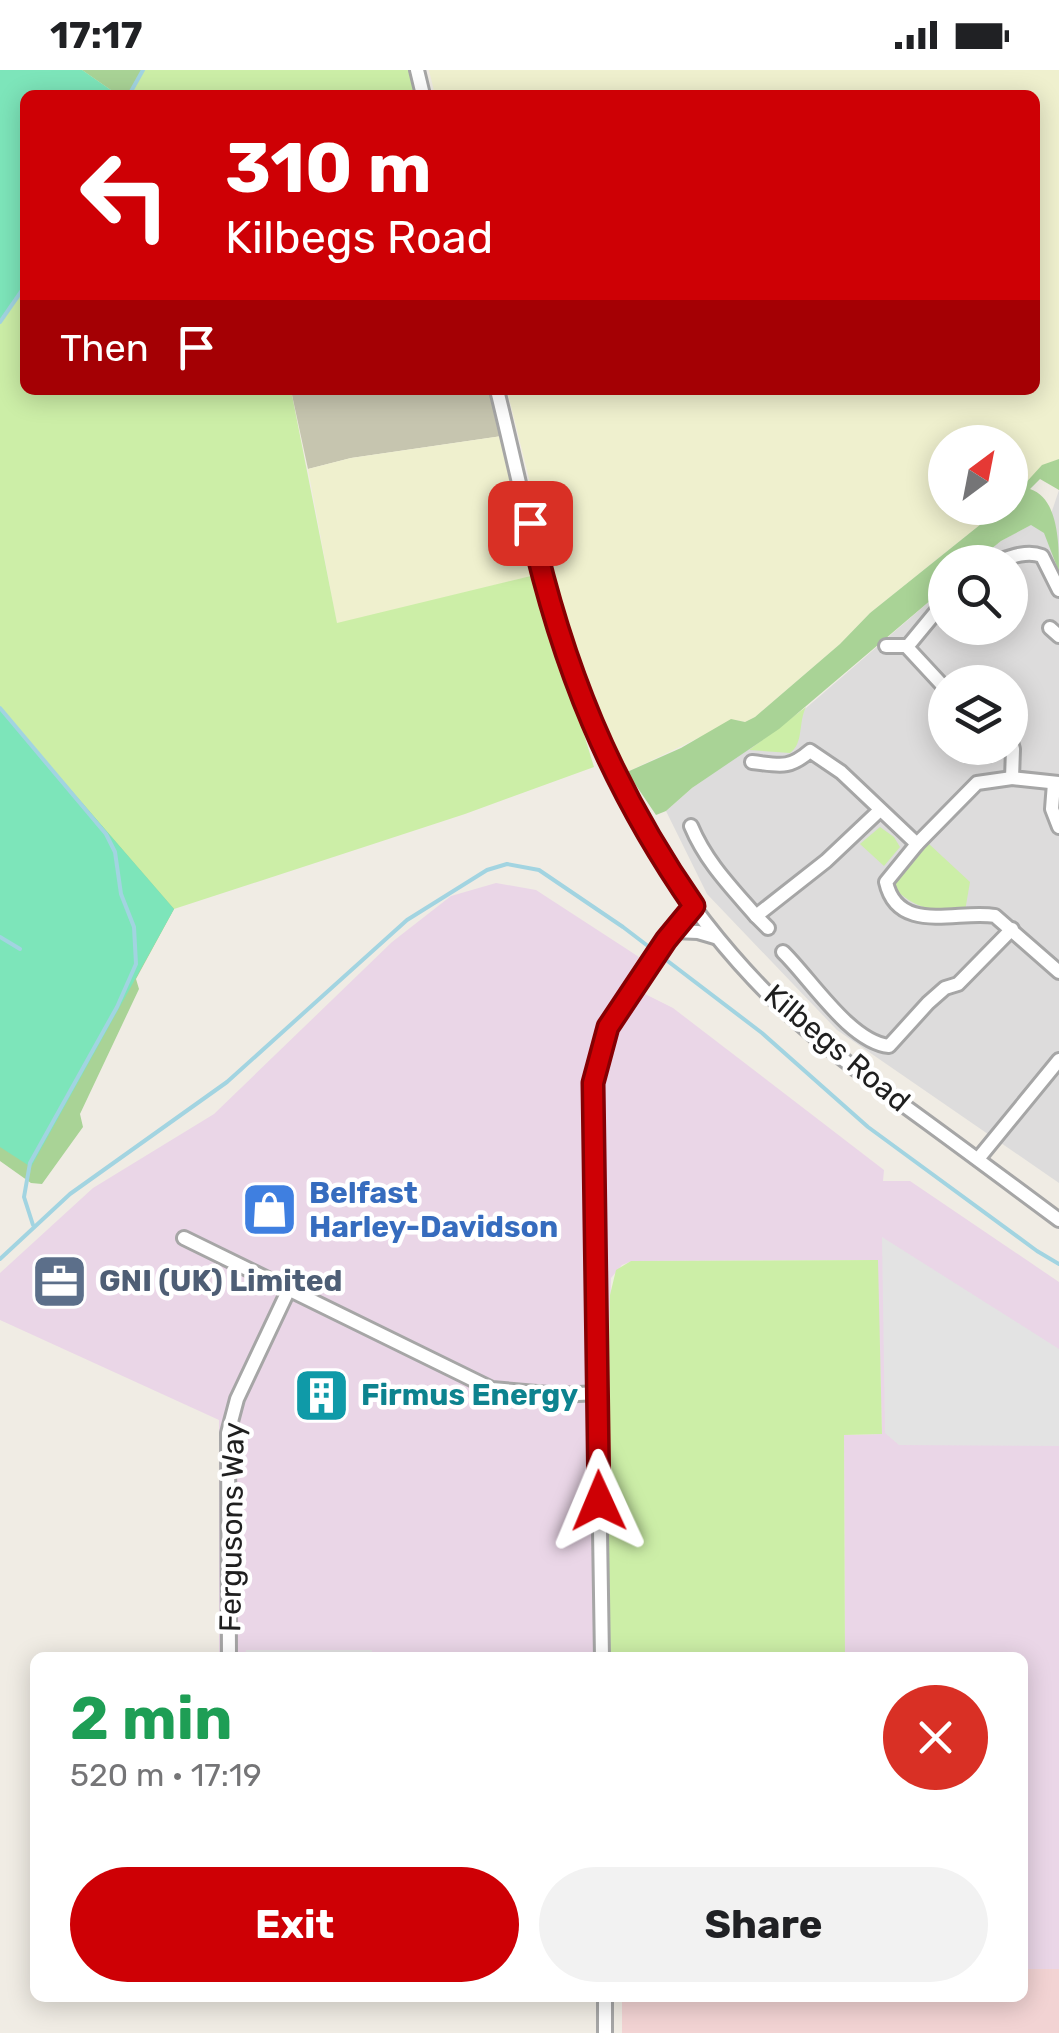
<!DOCTYPE html>
<html lang="en">
<head>
<meta charset="utf-8">
<style>
  body { margin:0; font-family:Rubik,sans-serif; background:#f2f2f2; color:#202124; height:100vh; display:flex; flex-direction:column; font-size:38px; white-space:nowrap }
  * { box-sizing:border-box; margin:0 }
  p { font-size:32px; color:#757577 }
  .icon { flex:none; width:55px; height:55px; fill:none; stroke:currentColor; stroke-width:2; stroke-linecap:round; stroke-linejoin:round }
  .map { position:relative; flex:1; overflow:hidden }
  .drawer { position:absolute; left:30px; top:1582px; width:998px; height:350px; display:flex; flex-direction:column; background:#fff; border-radius:15px; box-shadow:0 5px 25px #0003 }
  .drawer>* { flex:none }
  .top-card { position:absolute; left:20px; top:20px; width:1020px; height:305px; border-radius:15px; box-shadow:0 5px 25px #0003; background:#ce0005; color:#fff; overflow:hidden }
  .needle { width:65px; rotate:32deg }
  .controls { position:absolute; left:928px; top:355px; display:grid; gap:20px }
  .controls a { display:grid; place-items:center; width:100px; height:100px; border-radius:50%; background:#fff; box-shadow:0 5px 25px #0003; font-size:50px }
  .pin { position:absolute; display:grid; place-items:center; width:85px; height:85px; color:#fff; margin:-42px; border-radius:20px; box-shadow:0 5px 15px #0006 }
  .me { position:absolute; width:110px; margin:-55px; rotate:359deg; stroke-linejoin:round; filter:drop-shadow(0 0 8px #0008) }
  .turn { display:flex; align-items:center; gap:35px; height:210px; padding:0 40px; font-size:45px }
  .turn .icon { width:130px; height:130px; stroke-width:2.5 }
  .turn b { display:block; font-size:70px; line-height:85px }
  .then { display:flex; align-items:center; height:95px; padding:0 40px; background:#0003; gap:20px; font-size:38px }
  .round { display:grid; place-items:center; flex:none; width:105px; height:105px; border-radius:52px; background:#f2f2f2 }
  .summary { display:flex; align-items:center; justify-content:space-between; height:170px; padding:0 40px }
  h1 { font-size:60px; font-weight:700; line-height:75px; color:#1e9e55 }
  .cta { display:flex; gap:20px; margin-top:auto; padding:20px 40px }
  .cta a { flex:1; height:115px; border-radius:60px; background:#ce0005; color:#fff; font-size:40px; font-weight:700; line-height:115px; text-align:center }
  .cta a+a { background:#f2f2f2; color:#202124 }
  .status { display:flex; justify-content:space-between; align-items:center; height:70px; padding:0 50px; background:#fff; direction:ltr }
  .status svg { height:28px; fill:currentColor }
  .map>svg:first-child { display:block }
  .residential { fill:#dddcdc; fill-rule:evenodd }
  .commercial { fill:#f2d3d3 }
  .industrial { fill:#ead6e7 }
  .construction { fill:#c6c5af }
  .farmland { fill:#eff0ce }
  .grass { fill:#cceea7 }
  .forest { fill:#a9d396 }
  .pitch { fill:#7de5ba }
  .parking { fill:#e3e3e3 }
  .lines { fill:none; stroke-linecap:round; stroke-linejoin:round }
  .stream { stroke:#a2d4e1; stroke-width:4 }
  .street-casing { stroke:#a6a6a6; stroke-width:18 }
  .street { stroke:#fff; stroke-width:12 }
  .route-casing { stroke:#860003; stroke-width:25 }
  .route { stroke:#ce0005; stroke-width:18 }
  .labels { text-anchor:middle; dominant-baseline:central; stroke-width:9; stroke-linejoin:round; paint-order:stroke }
  .street-label { font-size:30px; fill:#1f1f1f; stroke:#fff }
  .shop-label { font-size:30px; font-weight:bold; fill:#366cbe; stroke:#fff; text-anchor:start }
  .service-label { font-size:30px; font-weight:bold; fill:#4e5e75; stroke:#fff; text-anchor:start }
  .culture-label { font-size:30px; font-weight:bold; fill:#0d838f; stroke:#fff; text-anchor:start }
</style>
</head>
<body>
<div class="status"><b>17:17</b><svg viewBox="0 0 49 12"><path d="M0 12V9h3v3zM5 12V6h3v6zM10 12V3h3v9zM15 12V0h3v12zM26 1h20v11H26zM47 4h2v5h-2z"/></svg></div>
<div class="map">
<svg width="1059" height="1963" viewBox="0 0 1059 1963">
  <rect width="100%" height="100%" fill="#f0ece4"/>
  <path class="residential" d="M 1059,420 L 1059,1113 L 837,960 L 707,824 L 666,741 L 692,718 L 806,638 L 945,518 L 945,558 L 1010,558 L 1010,492 L 975,492 L 1001,471 L 1051,444 ZM 945,612 L 1010,612 L 1010,678 L 945,678 Z"/>
  <path class="commercial" d="M 1023,1899 L 1059,1899 L 1059,1963 L 622,1963 L 622,1928 L 1022,1928 Z"/>
  <path class="industrial" d="M 496,813 L 536,820 L 639,887 L 623,913 L 673,938 L 884,1100 L 883,1111 L 910,1111 L 1059,1212 L 1059,1899 L 1023,1899 L 1022,1588 L 845,1587 L 844,1365 L 882,1364 L 877,1190 L 632,1191 L 622,1195 L 611,1208 L 608,1319 L 608,1588 L 219,1587 L 219,1350 L 0,1250 L 0,1203 L 93,1118 L 214,1044 L 392,872 L 451,826 Z"/>
  <path class="construction" d="M 291,320 L 489,320 L 502,366 L 351,388 L 308,399 Z"/>
  <g class="farmland">
    <path d="M 429,0 L 1059,0 L 1059,389 L 1042,396 L 1010,430 L 1010,372 L 945,372 L 945,438 L 1001,438 L 870,543 L 840,574 L 755,647 L 745,652 L 736,650 L 627,702 L 600,640 L 559,529 L 507,320 L 1035,320 L 1035,25 L 435,25 Z"/>
    <path d="M 502,366 L 535,505 L 337,554 L 308,399 L 351,388 Z"/>
  </g>
  <g class="grass">
    <path d="M 0,0 L 82,0 L 118,25 L 25,25 L 25,320 L 291,320 L 337,553 L 535,505 L 594,697 L 465,744 L 174,839 L 31,1097 L 0,1077 Z"/>
    <path d="M 143,0 L 410,0 L 416,25 L 129,25 Z"/>
    <path d="M 806,637 C 798,653 804,673 790,683 L 749,680 Z"/>
    <path d="M 880,757 L 894,767 L 900,777 L 884,796 L 860,774 Z"/>
    <path d="M 929,774 L 970,812 L 965,841 C 937,841 919,841 897,821 L 895,810 Z"/>
    <path d="M 878,1190 L 882,1364 L 844,1365 L 845,1587 L 608,1587 L 608,1319 L 610,1225 L 616,1200 L 631,1191 Z"/>
  </g>
  <g class="forest">
    <path d="M 82,0 L 143,0 L 129,25 L 118,25 Z"/>
    <path d="M 1059,389 L 1059,420 L 1040,409 L 1030,419 C 1059,428 1059,476 1059,502 L 1044,463 L 1031,455 L 1001,471 L 975,492 L 945,492 L 945,518 L 779,659 L 692,718 L 666,741 L 656,745 L 627,702 L 681,678 L 731,649 L 745,652 L 755,647 L 840,574 L 870,543 L 1001,438 L 1010,438 L 1010,430 L 1042,395 Z"/>
    <path d="M 0,638 L 174,839 L 136,909 L 139,919 L 80,1044 L 83,1057 L 42,1114 L 31,1113 L 0,1091 Z"/>
  </g>
  <g class="pitch">
    <path d="M 0,0 L 82,0 L 118,25 L 25,25 L 25,216 L 0,251 Z"/>
    <path d="M 0,638 L 174,839 L 31,1097 L 0,1077 Z"/>
  </g>
  <g class="parking">
    <path d="M 882,1167 L 1059,1279 L 1059,1376 L 899,1375 L 885,1363 Z"/>
    <path d="M 246,1580 L 372,1580 L 372,1587 L 245,1587 Z"/>
  </g>
  <g class="lines">
    <g class="stream">
      <path d="M 129,25 L 143,0"/>
      <path d="M 0,252 L 25,216"/>
      <path d="M 0,638 L 106,764 L 115,782 L 121,824 L 134,857 L 136,894 L 117,937 L 30,1093 L 24,1127 L 33,1155"/>
      <path d="M 0,867 L 20,879"/>
      <path d="M 0,1189 L 70,1124 L 227,1012 L 407,850 L 487,800 L 507,794 L 539,800 L 623,857 L 762,963 L 868,1057 L 1037,1181 L 1059,1194"/>
    </g>
    <defs>
      <g id="street">
        <path d="M 417,0 L 423,25"/>
        <path d="M 497,320 C 522,420 541,524 577,621 C 619,734 685,841 771,927 C 812,968 860,1002 906,1037 C 957,1074 1008,1112 1059,1150"/>
        <path d="M 996,492 C 1010,487 1027,480 1042,486 L 1059,520"/>
        <path d="M 945,531 L 907,577 L 945,618"/>
        <path d="M 1050,558 L 1059,566"/>
        <path d="M 886,576 L 907,576"/>
        <path d="M 1010,668 L 1013,679 L 1012,708 L 1059,713"/>
        <path d="M 752,692 C 779,695 788,700 810,681 L 841,702 L 917,774 L 886,812 C 898,866 960,839 995,846 L 1059,902"/>
        <path d="M 1054,713 L 1052,739 L 1059,757"/>
        <path d="M 691,756 C 706,792 731,817 756,846 L 826,791 L 880,740"/>
        <path d="M 917,774 L 977,713 L 1012,708"/>
        <path d="M 756,846 L 768,858"/>
        <path d="M 674,861 L 698,862 L 715,867"/>
        <path d="M 783,882 C 810,908 850,972 889,976 L 928,933 L 945,918 L 958,914 L 1012,859"/>
        <path d="M 978,1089 L 1059,990"/>
        <path d="M 184,1168 L 492,1319 L 560,1325 L 597,1323"/>
        <path d="M 229,1588 L 228,1363 L 237,1329 L 289,1219"/>
        <path d="M 602,1588 L 593,1013 L 608,957 L 666,870 L 693,836"/>
        <path d="M 605,1928 L 605,1963"/>
      </g>
    </defs>
    <use href="#street" class="street-casing"/>
    <use href="#street" class="street"/>
  </g>
  <g class="lines">
    <defs>
      <path id="route" d="M 530,453 C 562,596 610,715 694,836 L 666,870 L 608,957 L 593,1013 L 599,1431"/>
    </defs>
    <use href="#route" class="route-casing"/>
    <use href="#route" class="route"/>
  </g>
  <defs>
    <symbol id="shop-square" viewBox="-11 -11 22 22"><rect x="-9" y="-9" width="18" height="18" rx="4" fill="#3f7fe0" stroke="#fff"/><path d="M-5-2.5h2.3a2.7 3.5 0 0 1 5.4 0H5L5.5 6h-11ZM-1.5-2.5h3a1.5 2.3 0 0 0-3 0Z" fill="#fff"/></symbol>
    <symbol id="office-square" viewBox="-11 -11 22 22"><rect x="-9" y="-9" width="18" height="18" rx="4" fill="#5c6f8a" stroke="#fff"/><path d="M-6-3h4V-5.5h4V-3h4V5H-6ZM-1-4.5V-3h2v-1.5ZM-6 0V1H6V0Z" fill="#fff"/></symbol>
    <symbol id="building-square" viewBox="-11 -11 22 22"><rect x="-9" y="-9" width="18" height="18" rx="4" fill="#0f9aa8" stroke="#fff"/><path d="M-4-6H4V6H1V3H-1V6H-4ZM-2.5-4.3h1.7v1.8h-1.7ZM.8-4.3h1.7v1.8H.8ZM-2.5-1h1.7V.8h-1.7ZM.8-1h1.7V.8H.8Z" fill="#fff"/></symbol>
  </defs>
  <g fill-rule="evenodd">
    <use href="#shop-square" x="238" y="1108" width="63" height="63"/>
    <use href="#office-square" x="28" y="1180" width="63" height="63"/>
    <use href="#building-square" x="290" y="1294" width="63" height="63"/>
  </g>
  <g class="labels">
    <g class="street-label">
      <text transform="translate(837 978) rotate(40)">Kilbegs Road</text>
      <text transform="translate(232 1457) rotate(-89)">Fergusons Way</text>
    </g>
    <g class="shop-label">
      <text x="309" y="1123">Belfast<tspan x="309" dy="34">Harley-Davidson</tspan></text>
    </g>
    <g class="service-label">
      <text x="99" y="1211">GNI (UK) Limited</text>
    </g>
    <g class="culture-label">
      <text x="361" y="1325">Firmus Energy</text>
    </g>
  </g>
</svg>
<div class="controls">
<a><svg class="needle" viewBox="-14 -14 28 28"><path d="M0-13l5 13h-10z" fill="#e53935"/><path d="M0 13l5-13h-10z" fill="#757577"/></svg></a>
<a><svg class="icon" aria-label="search" viewBox="0 0 24 24"><circle cx="10" cy="10" r="6"/><path d="M15 15l6 6"/></svg></a>
<a><svg class="icon" aria-label="layers" viewBox="0 0 24 24"><path d="M12 4l9 5-9 5-9-5zM3 14l9 5 9-5"/></svg></a>
</div>
<div class="pin" style="left:530px;top:453px;background:#d93025"><svg class="icon" aria-label="arrive" viewBox="0 0 24 24"><path d="M6 21V4h12l-3 4 3 4H6"/></svg></div>
<svg class="me" style="left:599px;top:1431px" viewBox="-20 -20 40 40"><path d="M0-17L14 15 0 8-14 15z" fill="#ce0005" stroke="#fff" stroke-width="4"/></svg>
<div class="top-card">
<div class="turn"><svg class="icon" aria-label="left" viewBox="0 0 24 24"><path d="M17 20v-9H6M10 6l-5 5 5 5"/></svg><div><b>310 m</b>Kilbegs Road</div></div>
<div class="then">Then<svg class="icon" aria-label="arrive" viewBox="0 0 24 24"><path d="M6 21V4h12l-3 4 3 4H6"/></svg></div>
</div>
<section class="drawer">
<div class="summary"><div><h1>2 min</h1><p>520 m · 17:19</p></div><a class="round" style="background:#d93025;color:#fff"><svg class="icon" aria-label="close" viewBox="0 0 24 24"><path d="M6 6l12 12M18 6L6 18"/></svg></a></div>
<div class="cta"><a>Exit</a><a>Share</a></div>
</section>
</div>
</body>
</html>
